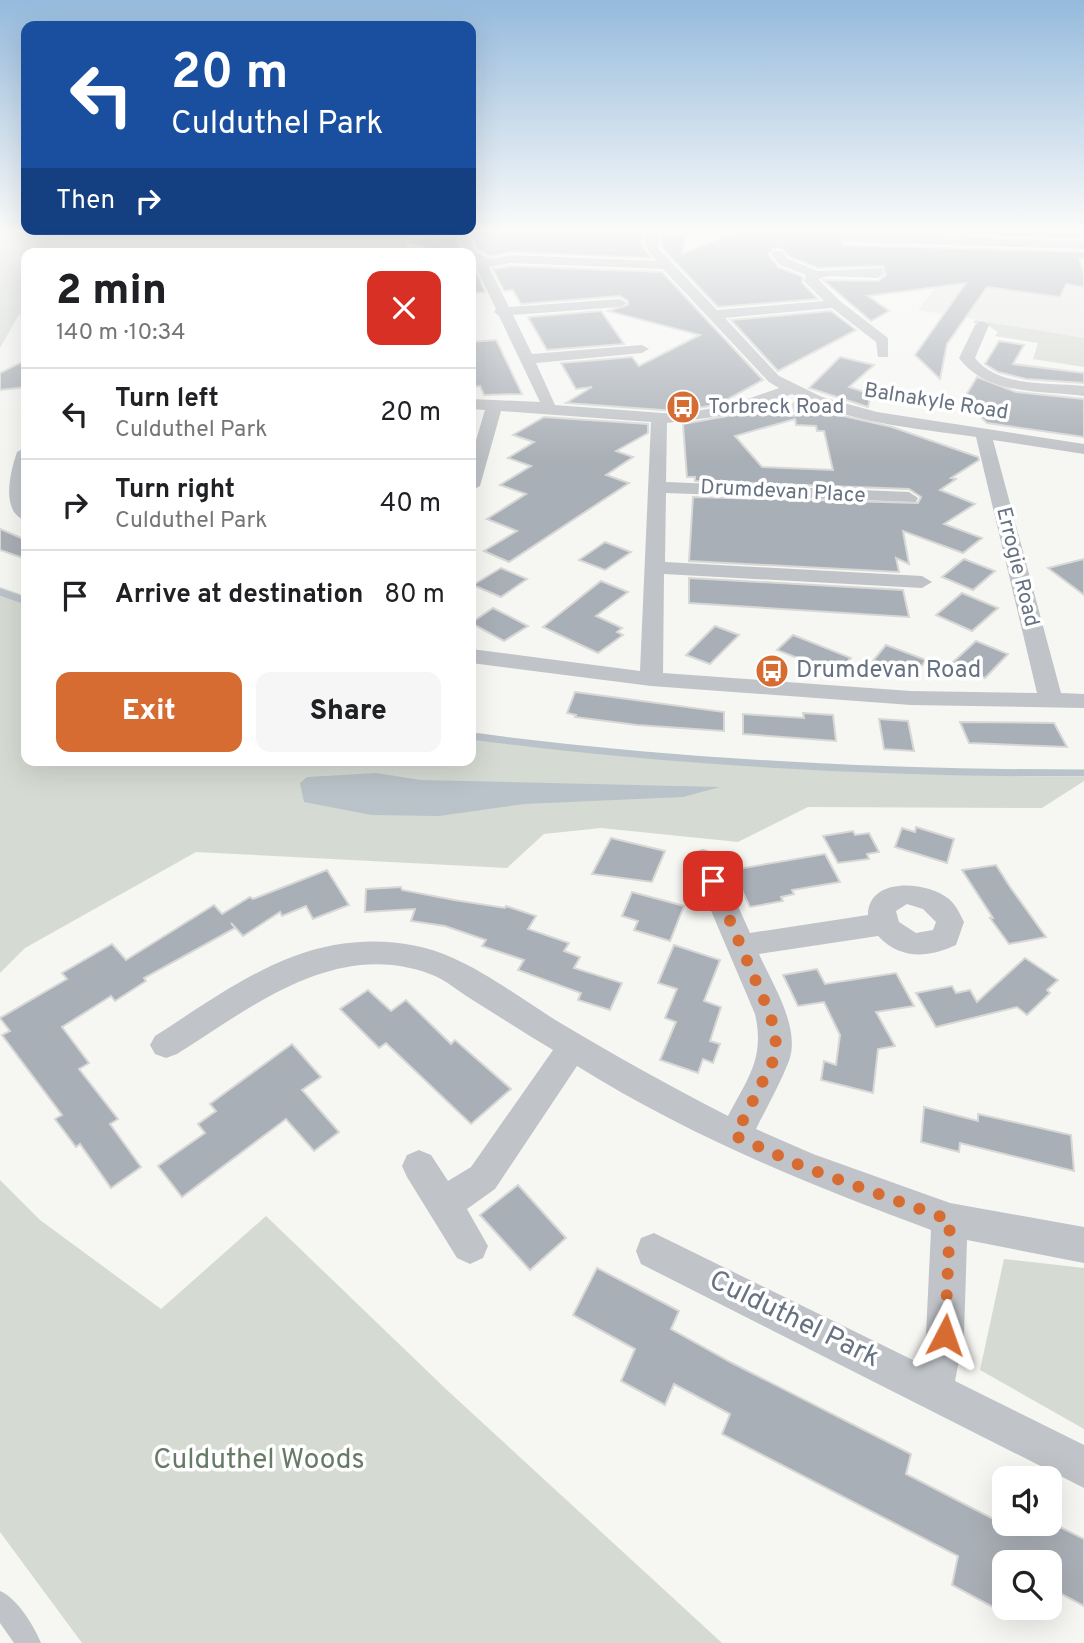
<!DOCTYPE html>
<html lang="en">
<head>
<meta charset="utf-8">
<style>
  body { margin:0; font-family:Overpass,sans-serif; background:#f6f6f6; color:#202124; height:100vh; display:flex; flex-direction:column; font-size:26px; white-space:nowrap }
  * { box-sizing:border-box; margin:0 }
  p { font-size:23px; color:#757577 }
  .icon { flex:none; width:38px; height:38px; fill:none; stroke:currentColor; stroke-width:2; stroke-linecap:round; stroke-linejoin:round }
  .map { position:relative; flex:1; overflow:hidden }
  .details { position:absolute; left:21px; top:248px; width:455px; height:518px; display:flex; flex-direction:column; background:#fff; border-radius:14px; box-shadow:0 7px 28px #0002 }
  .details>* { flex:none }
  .top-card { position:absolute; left:21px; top:21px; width:455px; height:214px; border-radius:14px; box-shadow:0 7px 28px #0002; background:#1a4fa0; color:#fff; overflow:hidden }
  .controls { position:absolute; left:992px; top:1466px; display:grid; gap:14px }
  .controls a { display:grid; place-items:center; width:70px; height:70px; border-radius:14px; background:#fff; box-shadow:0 7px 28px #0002; font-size:35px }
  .pin { position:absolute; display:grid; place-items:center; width:60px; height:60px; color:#fff; margin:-30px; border-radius:14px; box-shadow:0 4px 10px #0006 }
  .me { position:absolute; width:77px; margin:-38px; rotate:4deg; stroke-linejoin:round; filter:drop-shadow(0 0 5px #0008) }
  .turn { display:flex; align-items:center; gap:24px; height:147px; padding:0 35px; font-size:32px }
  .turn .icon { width:91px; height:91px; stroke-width:2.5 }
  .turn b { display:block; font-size:49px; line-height:60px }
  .then { display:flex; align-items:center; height:66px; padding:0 35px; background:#0003; gap:14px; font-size:26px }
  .round { display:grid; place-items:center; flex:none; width:74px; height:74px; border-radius:14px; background:#f6f6f6 }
  .head { display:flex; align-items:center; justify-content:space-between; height:119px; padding:0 35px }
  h1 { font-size:42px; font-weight:800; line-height:52px }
  .action { display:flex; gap:14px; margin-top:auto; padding:14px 35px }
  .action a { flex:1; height:80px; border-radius:14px; background:#d76c32; color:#fff; font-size:28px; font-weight:800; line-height:80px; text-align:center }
  .action a+a { background:#f6f6f6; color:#202124 }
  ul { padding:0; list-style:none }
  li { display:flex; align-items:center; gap:21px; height:91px; padding:0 35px; border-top:2px solid #e0e0e0 }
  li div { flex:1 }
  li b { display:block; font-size:26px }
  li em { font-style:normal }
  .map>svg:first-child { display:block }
  .built { fill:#e7e8e7 }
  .green { fill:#d5dbd3 }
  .water { fill:#bac3c9 }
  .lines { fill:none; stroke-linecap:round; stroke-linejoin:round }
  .stream { stroke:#bac3c9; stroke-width:7 }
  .building { fill:#a9afb6; stroke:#d7d8d6; stroke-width:2; fill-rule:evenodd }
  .service { fill:#c0c3c7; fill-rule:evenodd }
  .minor { fill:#c0c3c7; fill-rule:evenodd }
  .route { stroke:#d76c32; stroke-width:12; stroke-dasharray:0 21.6 }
  .labels { text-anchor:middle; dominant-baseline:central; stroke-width:7; stroke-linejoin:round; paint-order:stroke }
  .far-street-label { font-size:21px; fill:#677382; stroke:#fff }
  .far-poi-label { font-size:21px; fill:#677382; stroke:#fff; text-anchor:start }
  .poi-label { font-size:24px; fill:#677382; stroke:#fff; text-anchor:start }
  .near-street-label { font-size:28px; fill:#677382; stroke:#fff }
  .near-park-label { font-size:28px; fill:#677a66; stroke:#fff }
</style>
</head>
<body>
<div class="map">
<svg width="1084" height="1643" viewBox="0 0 1084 1643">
  <rect width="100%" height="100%" fill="#f6f6f3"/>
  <path class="built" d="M 957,260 L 1084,269 L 1084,338 L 918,310 Z"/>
  <g class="green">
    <path d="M 0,230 L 400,230 L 409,254 L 26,254 L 26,315 L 19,314 L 0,348 Z"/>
    <path d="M 975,320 L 1084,338 L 1084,367 L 1033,359 L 1038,343 L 995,336 L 998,332 L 989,326 L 973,323 Z"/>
    <path d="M 0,587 L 26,596 L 26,761 L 471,761 L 471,732 L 589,749 L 792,768 L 981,772 L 1009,776 L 1084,777 L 1084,781 L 1042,808 L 808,807 L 738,842 L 601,828 L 544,834 L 507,868 L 196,852 L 25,948 L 0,973 Z"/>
    <path d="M 0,1180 L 40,1220 L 161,1309 L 266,1216 L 448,1391 L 722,1643 L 82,1643 L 0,1532 Z"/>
    <path d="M 1004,1259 L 1084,1268 L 1084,1429 L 980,1370 Z"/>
  </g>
  <path class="water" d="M 376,773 L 421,780 L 720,787 L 683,797 L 524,804 L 439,816 L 371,815 L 304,802 L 300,783 L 307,777 Z"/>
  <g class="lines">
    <g class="stream">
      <path d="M 0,592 L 26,601"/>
      <path d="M 471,736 C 675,763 878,773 1084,773"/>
    </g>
  </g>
  <g class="building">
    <path d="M 458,230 L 642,233 L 642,246 L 651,258 L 511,252 L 490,256 L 478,250 L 469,232 L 456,236 L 462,254 L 445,254 L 406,241 L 454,237 Z"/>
    <path d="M 742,230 L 859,230 L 847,230 L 840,235 L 843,245 L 1084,252 L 1084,259 L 1079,258 L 1084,272 L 1084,287 L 1066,284 L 1060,297 L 987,287 L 947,344 L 940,379 L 915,355 L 966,283 L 868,296 L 889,311 L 871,321 L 823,280 L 878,281 L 886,275 L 883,266 L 818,268 L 790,257 L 781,248 L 773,248 L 768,254 L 778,267 L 803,277 L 802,283 L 818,299 L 718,307 L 662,248 L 660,234 L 686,235 L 682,254 Z"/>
    <path d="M 961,230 L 1047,231 L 1084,234 L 1084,238 L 965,234 Z"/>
    <path d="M 471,262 L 473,263 L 485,292 L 471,293 Z"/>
    <path d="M 511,266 L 662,272 L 763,380 L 717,405 L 676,411 L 566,403 L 592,387 L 576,389 L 561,363 L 632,357 L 639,366 L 700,335 L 608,311 L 628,305 L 628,301 L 620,296 L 521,304 L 513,290 L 504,291 L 493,269 Z"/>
    <path d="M 601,311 L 624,344 L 547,350 L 528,317 Z"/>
    <path d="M 831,311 L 856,330 L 778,371 L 731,320 Z"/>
    <path d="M 496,340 L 500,348 L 522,394 L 484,395 L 480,386 L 471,387 L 471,342 Z"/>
    <path d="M 999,341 L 1024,345 L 1013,364 L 1084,373 L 1084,383 L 1026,379 L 998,372 L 985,364 Z"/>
    <path d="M 840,357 L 874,365 L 849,387 L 871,394 L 868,407 L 809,388 Z"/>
    <path d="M 26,360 L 26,387 L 0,390 L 0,373 Z"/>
    <path d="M 977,377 L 1016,392 L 1084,399 L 1084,437 L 987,423 L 963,400 Z"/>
    <path d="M 797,399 L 835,414 L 892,427 L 978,457 L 979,460 L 951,478 L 956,479 L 940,490 L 975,504 L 944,524 L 982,538 L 963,553 L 903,531 L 909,564 L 896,558 L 899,572 L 689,561 L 693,497 L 918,503 L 921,497 L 909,489 L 695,481 L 695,477 L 687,477 L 683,424 L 744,413 L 795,416 L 793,404 ZM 795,419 L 796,425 L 816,426 L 817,431 L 824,431 L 833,470 L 762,467 L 735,436 Z"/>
    <path d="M 544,417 L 648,424 L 648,433 L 616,451 L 633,457 L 606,475 L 629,483 L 509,562 L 484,551 L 517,531 L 487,519 L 526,494 L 500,485 L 531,466 L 508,458 L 534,442 L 513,435 Z"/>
    <path d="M 0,529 L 26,540 L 26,559 L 0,550 Z"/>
    <path d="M 605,542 L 631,552 L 605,570 L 579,560 Z"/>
    <path d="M 964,559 L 995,571 L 973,590 L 942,577 Z"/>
    <path d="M 1084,559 L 1084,595 L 1048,568 Z"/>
    <path d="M 501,568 L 527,579 L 501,597 L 473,585 Z"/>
    <path d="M 689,578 L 903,590 L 909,617 L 689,603 Z"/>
    <path d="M 601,581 L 628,592 L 596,616 L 622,628 L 617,632 L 623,635 L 598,653 L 543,627 Z"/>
    <path d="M 962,593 L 998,608 L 972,631 L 936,615 Z"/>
    <path d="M 493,608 L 528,626 L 504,641 L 471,623 Z"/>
    <path d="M 715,626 L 739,635 L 710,664 L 686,655 Z"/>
    <path d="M 793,635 L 851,658 L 836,673 L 777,650 Z"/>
    <path d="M 976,641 L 1008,654 L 985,678 L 951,664 Z"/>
    <path d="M 886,645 L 926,660 L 913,677 L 872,662 Z"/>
    <path d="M 575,692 L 724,712 L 724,731 L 637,725 L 575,717 L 576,715 L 567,713 Z"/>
    <path d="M 803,713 L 833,715 L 836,741 L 743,734 L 743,714 L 804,718 Z"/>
    <path d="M 879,719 L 908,721 L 914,751 L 884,749 Z"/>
    <path d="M 960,722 L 1054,723 L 1067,747 L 969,743 Z"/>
    <path d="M 916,827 L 954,839 L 947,863 L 895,847 L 902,828 L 915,832 Z"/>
    <path d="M 853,831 L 855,835 L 869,833 L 879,852 L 867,854 L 869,859 L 838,863 L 823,836 Z"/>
    <path d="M 611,838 L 665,851 L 652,882 L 592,874 Z"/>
    <path d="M 825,854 L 840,882 L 792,890 L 794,894 L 781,897 L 783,901 L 750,907 L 732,870 Z"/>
    <path d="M 996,865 L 1010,887 L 1046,937 L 1009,944 L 990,918 L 993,918 L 962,870 Z"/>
    <path d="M 327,870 L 349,905 L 313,919 L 306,906 L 282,916 L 280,912 L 243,936 L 231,923 L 235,928 L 144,978 L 146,981 L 115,1001 L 111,996 L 62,1027 L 89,1063 L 79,1069 L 118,1119 L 110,1124 L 141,1167 L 111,1188 L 80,1144 L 76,1147 L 55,1119 L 62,1115 L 2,1035 L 10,1031 L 0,1018 L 67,979 L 62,973 L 112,944 L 126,960 L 214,905 L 222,914 L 250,897 L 253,899 Z"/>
    <path d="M 401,887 L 402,890 L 454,900 L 505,908 L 506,906 L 536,916 L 528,929 L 569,943 L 564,951 L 580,957 L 574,968 L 622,983 L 610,1010 L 578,1000 L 581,993 L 518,970 L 524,960 L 482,946 L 486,940 L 445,926 L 411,921 L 415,909 L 365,912 L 366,889 Z"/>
    <path d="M 632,892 L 684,906 L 670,941 L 634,930 L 638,921 L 622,916 Z"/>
    <path d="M 674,945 L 720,960 L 704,1001 L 721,1007 L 710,1041 L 720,1044 L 713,1063 L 703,1059 L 698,1073 L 660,1060 L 676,1022 L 665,1018 L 677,989 L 658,983 Z"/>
    <path d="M 1025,958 L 1058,980 L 1047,990 L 1050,993 L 1027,1015 L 1017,1007 L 936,1027 L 916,993 L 952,986 L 956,993 L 970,990 L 977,1002 Z"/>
    <path d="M 817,969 L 825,984 L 896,973 L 914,1006 L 876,1012 L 895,1046 L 878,1049 L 873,1093 L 821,1080 L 824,1061 L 836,1065 L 840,1035 L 824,1002 L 798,1006 L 783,975 Z"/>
    <path d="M 368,990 L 391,1011 L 406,1000 L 451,1044 L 455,1040 L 511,1089 L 471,1124 L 386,1043 L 379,1048 L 340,1009 Z"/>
    <path d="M 292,1044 L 321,1077 L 302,1090 L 339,1132 L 314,1151 L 286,1119 L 182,1197 L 158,1166 L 205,1133 L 198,1124 L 216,1111 L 210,1104 Z"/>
    <path d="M 924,1107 L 978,1121 L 978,1114 L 1071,1135 L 1074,1171 L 960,1143 L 959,1152 L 921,1142 Z"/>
    <path d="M 518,1185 L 566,1238 L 530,1270 L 480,1215 Z"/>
    <path d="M 597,1268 L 679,1311 L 671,1329 L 732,1363 L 911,1454 L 906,1474 L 1003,1524 L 1054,1524 L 1084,1539 L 1084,1606 L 1050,1588 L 1050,1563 L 1004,1563 L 1004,1613 L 952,1585 L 958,1556 L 722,1434 L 730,1414 L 674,1384 L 665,1405 L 621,1381 L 635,1349 L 573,1315 Z"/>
  </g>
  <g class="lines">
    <path class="service" d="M 0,1591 C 17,1598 34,1626 41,1643 L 14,1643 L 0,1623 Z"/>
    <g class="minor">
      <path d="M 645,230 L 657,230 L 659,249 L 717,310 L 824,301 L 804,281 L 806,275 L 780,265 L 771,254 L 773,251 L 781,251 L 788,259 L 818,271 L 882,268 L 884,274 L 878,278 L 828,276 L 818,279 L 840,301 L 888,338 L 888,357 L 878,357 L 876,342 L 832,308 L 725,318 L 779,376 L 822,397 L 877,412 L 1084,444 L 1084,454 L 993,440 L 1061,693 L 1084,694 L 1084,708 L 911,705 L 651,686 L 471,663 L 471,649 L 640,671 L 651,422 L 501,411 L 480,486 L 471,491 L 471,457 L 485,410 L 471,409 L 471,399 L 540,402 L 499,316 L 494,312 L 496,309 L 475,265 L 476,262 L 471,259 L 471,254 L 465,254 L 458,237 L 468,234 L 476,252 L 490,259 L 511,255 L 656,261 L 644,244 ZM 511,263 L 663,269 L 769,382 L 779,388 L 727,406 L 676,414 L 555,405 L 536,363 L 642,353 L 649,349 L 642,345 L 532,354 L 513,315 L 620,307 L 627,303 L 620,299 L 509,307 L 489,267 ZM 792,394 C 848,423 914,428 976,437 L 1037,693 L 911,691 L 663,673 L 664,574 L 922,588 L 932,582 L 922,576 L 665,562 L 666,493 L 916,502 L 918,498 L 909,492 L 666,482 L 667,423 L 730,415 Z"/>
      <path d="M 847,233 L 1084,241 L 1084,249 L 843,242 L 841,237 Z"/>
      <path d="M 982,321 L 989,325 L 975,358 C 998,388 1050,382 1084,386 L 1084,396 C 1042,390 987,396 959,358 L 975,325 Z"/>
      <path d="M 26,447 L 26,521 C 0,512 10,473 17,452 Z"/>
      <path d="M 703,849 L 713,852 L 717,859 L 750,933 L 868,915 C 868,876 928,881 949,899 C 956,905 960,914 964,922 L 956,945 C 928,958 901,960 878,936 L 759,954 C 772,984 801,1027 789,1061 C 780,1084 767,1107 756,1129 L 813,1154 L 950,1203 L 1084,1227 L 1084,1263 L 967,1240 L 964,1335 L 955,1381 L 1084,1445 L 1084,1488 L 641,1264 L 636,1251 L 641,1238 L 654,1233 L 919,1363 L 926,1335 L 931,1230 C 807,1184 691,1137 577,1066 L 495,1189 L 467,1209 L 488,1246 L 483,1258 L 470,1264 L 457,1258 L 407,1177 L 402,1166 L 407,1155 L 419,1150 L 431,1155 L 448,1181 L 471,1167 L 553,1050 C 525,1033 498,1016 471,999 C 458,991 445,979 430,974 C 336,939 253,1006 177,1054 L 166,1058 L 155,1054 L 150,1045 L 155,1036 C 210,1001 268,957 334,945 C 373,938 416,941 453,958 C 489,974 523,1000 557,1021 C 612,1054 670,1086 728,1116 C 748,1078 765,1058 755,1014 L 689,859 L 693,852 ZM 907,904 L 923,909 L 936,922 L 933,930 L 916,933 L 899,922 L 896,911 Z"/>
    </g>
  </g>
  <linearGradient id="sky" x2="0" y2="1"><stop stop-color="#95badc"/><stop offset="0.5" stop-color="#fbfbfa"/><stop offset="1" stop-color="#fbfbfa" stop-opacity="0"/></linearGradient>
  <rect width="1084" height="460" fill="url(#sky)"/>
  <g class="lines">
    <path class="route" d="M 713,881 L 770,1014 L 776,1037 L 774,1059 L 735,1136 L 804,1167 L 950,1220 L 945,1335"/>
  </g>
  <defs>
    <symbol id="bus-disc" viewBox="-11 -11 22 22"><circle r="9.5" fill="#d76c32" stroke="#fff"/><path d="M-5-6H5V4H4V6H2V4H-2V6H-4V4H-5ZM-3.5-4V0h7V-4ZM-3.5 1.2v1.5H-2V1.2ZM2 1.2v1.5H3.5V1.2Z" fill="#fff"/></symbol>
  </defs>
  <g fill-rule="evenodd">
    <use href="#bus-disc" x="664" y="388" width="38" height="38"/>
    <use href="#bus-disc" x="753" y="652" width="38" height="38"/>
  </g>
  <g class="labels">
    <g class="far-street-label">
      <text transform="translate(936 402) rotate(9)">Balnakyle Road</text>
      <text transform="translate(783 492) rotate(3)">Drumdevan Place</text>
      <text transform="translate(1017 567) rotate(76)">Errogie Road</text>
    </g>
    <g class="far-poi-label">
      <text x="708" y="407">Torbreck Road</text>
    </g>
    <g class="poi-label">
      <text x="796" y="671">Drumdevan Road</text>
    </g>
    <g class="near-street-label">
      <text transform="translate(794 1320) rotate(26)">Culduthel Park</text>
    </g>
    <g class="near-park-label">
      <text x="259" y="1461">Culduthel Woods</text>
    </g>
  </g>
</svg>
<div class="controls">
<a><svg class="icon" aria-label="sound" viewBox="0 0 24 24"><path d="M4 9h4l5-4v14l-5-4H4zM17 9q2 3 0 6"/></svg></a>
<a><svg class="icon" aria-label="search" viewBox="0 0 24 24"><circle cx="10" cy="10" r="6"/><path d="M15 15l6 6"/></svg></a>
</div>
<div class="pin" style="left:713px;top:881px;background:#d93025"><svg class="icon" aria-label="arrive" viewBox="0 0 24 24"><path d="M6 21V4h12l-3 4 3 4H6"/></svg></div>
<svg class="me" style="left:945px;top:1335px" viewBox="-20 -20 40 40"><path d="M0-17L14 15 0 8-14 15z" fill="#d76c32" stroke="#fff" stroke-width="4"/></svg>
<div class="top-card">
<div class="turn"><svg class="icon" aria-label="left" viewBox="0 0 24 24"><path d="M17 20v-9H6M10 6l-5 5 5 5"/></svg><div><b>20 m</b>Culduthel Park</div></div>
<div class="then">Then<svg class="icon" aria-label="right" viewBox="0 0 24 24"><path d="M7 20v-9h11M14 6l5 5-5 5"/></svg></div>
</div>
<section class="details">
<div class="head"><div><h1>2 min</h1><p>140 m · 10:34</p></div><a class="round" style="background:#d93025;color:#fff"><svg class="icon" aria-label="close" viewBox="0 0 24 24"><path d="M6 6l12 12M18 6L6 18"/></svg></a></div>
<ul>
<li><svg class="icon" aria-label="left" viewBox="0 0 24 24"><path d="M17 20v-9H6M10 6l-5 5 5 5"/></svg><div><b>Turn left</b><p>Culduthel Park</p></div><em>20 m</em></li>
<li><svg class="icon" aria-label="right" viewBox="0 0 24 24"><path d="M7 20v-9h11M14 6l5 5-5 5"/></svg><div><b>Turn right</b><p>Culduthel Park</p></div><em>40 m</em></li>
<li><svg class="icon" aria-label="arrive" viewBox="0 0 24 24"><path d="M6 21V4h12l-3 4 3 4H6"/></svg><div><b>Arrive at destination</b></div><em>80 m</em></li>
</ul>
<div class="action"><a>Exit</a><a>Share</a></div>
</section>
</div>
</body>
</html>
